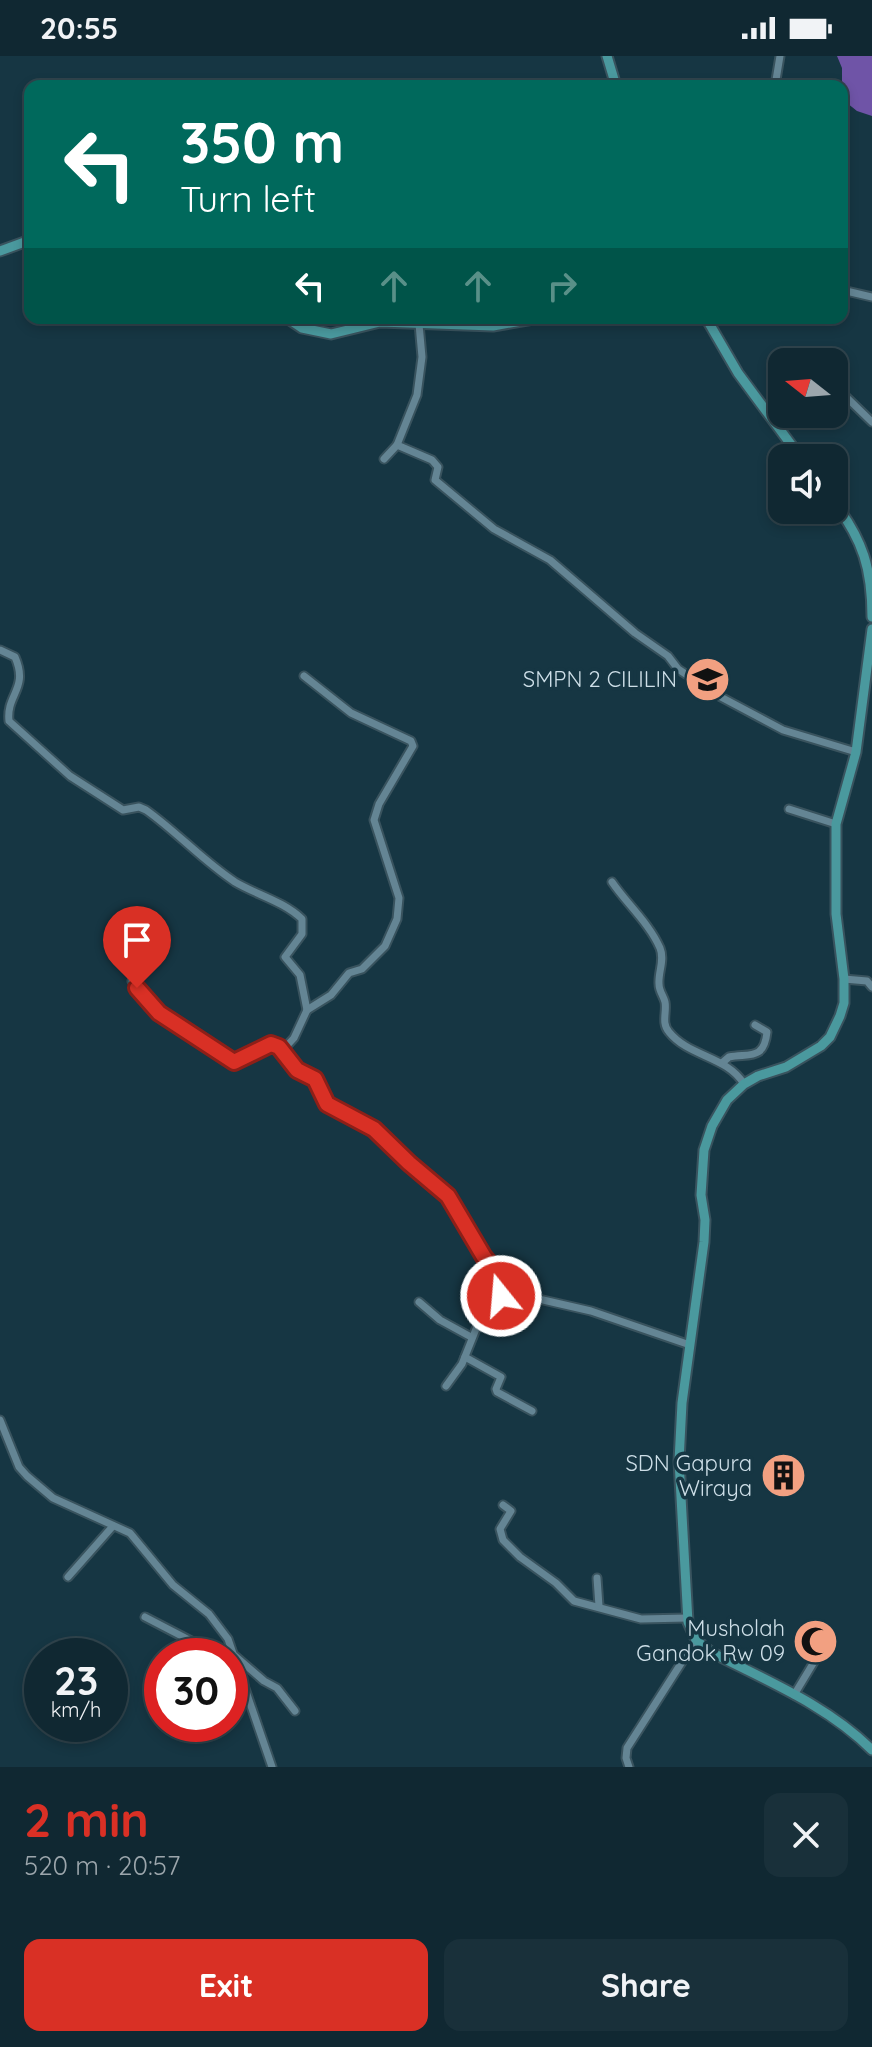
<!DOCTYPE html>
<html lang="en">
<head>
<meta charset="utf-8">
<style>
  body { margin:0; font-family:Quicksand,sans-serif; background:#19303a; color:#f1f3f6; height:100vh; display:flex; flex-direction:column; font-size:30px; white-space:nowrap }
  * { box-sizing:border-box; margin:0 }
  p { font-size:26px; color:#9ca6ac }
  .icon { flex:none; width:44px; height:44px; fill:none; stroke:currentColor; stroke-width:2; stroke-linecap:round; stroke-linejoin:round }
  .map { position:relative; height:1711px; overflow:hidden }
  .details { display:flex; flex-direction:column; background:#102832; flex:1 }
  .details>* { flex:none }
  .guide { position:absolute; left:24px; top:24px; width:824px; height:244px; border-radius:16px; box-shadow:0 4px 12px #0003,0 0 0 2px #30444d; background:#00695c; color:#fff; overflow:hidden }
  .needle { width:52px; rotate:287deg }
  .buttons { position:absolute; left:768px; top:292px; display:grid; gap:16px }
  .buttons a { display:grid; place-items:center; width:80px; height:80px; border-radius:16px; background:#102832; box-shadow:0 4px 12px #0003,0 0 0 2px #30444d; font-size:40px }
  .speed { position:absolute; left:24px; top:1582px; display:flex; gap:16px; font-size:40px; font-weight:700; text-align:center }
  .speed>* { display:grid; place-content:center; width:104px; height:104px; border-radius:50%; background:#102832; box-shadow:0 4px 12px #0003,0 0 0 2px #30444d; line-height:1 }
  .speed small { font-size:20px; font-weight:400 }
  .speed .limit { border:12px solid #d22; background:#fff; color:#111 }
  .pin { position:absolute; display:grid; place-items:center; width:68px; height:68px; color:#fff; margin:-82px -34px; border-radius:50% 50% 50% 0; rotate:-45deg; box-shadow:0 0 8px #0007 }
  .pin .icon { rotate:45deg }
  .me { position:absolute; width:88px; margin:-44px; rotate:343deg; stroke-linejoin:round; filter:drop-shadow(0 0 6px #0008) }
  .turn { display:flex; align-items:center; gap:28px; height:168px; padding:0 24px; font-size:36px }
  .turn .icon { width:104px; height:104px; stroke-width:2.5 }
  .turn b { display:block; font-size:56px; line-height:68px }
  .lanes { display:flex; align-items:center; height:76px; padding:0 24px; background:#0003; justify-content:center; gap:40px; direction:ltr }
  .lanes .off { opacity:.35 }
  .round { display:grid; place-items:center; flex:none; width:84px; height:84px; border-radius:16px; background:#19303a }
  .headline { display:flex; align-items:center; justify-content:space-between; height:136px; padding:0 24px }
  h1 { font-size:48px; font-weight:700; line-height:60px; color:#d93025 }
  .cta { display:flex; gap:16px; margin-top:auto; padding:16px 24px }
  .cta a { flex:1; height:92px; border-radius:16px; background:#d93025; color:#fff; font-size:32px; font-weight:700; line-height:92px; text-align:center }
  .cta a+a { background:#19303a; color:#f1f3f6 }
  .status { display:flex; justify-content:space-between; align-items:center; height:56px; padding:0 40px; background:#102832; direction:ltr }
  .status svg { height:22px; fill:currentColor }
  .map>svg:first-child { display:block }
  .water { fill:#6f54a7 }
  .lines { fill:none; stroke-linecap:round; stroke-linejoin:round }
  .minor-casing { stroke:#39535e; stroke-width:11 }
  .major-casing { stroke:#39535e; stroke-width:13 }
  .minor { stroke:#648594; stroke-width:7 }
  .major { stroke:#4a999e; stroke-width:9 }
  .route-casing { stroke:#8d1f18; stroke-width:20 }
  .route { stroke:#d93025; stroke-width:14 }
  .labels { text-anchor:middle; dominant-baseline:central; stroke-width:7; stroke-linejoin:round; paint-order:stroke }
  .poi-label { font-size:22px; fill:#cddee7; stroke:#163643; text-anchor:end }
</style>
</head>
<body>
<div class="status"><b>20:55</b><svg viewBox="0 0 49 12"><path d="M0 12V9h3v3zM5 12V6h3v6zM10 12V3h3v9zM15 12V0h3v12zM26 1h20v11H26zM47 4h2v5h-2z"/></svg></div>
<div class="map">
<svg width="872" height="1711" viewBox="0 0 872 1711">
  <rect width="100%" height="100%" fill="#163643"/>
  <path class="water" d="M 837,0 L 872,0 L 872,60 L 857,55 L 842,43 L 842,12 Z"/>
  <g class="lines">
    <defs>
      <g id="minor">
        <path d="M 775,30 L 780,0"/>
        <path d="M 842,234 L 872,241"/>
        <path d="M 419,268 L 422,301 L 417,339 L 397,389 L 432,404 L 438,411 L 435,424 L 494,473 L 550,504 L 635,577 L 668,600 L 678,613 L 719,640 L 783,674 L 856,696"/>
        <path d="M 840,335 L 872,366"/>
        <path d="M 384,403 L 397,389"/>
        <path d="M 0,594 L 15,601 C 29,633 6,638 9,665 L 70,720 L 123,754 L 139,751 L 146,754 C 177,776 203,805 235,826 C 257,839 283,845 302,863 L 302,878 L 285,901 L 300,919 L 307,954 L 294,982 L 282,995"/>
        <path d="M 304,620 L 351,657 L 411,685 L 413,690 L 379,748 L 374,764 L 399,842 L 397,863 L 385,890 L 362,913 L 349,917 L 331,939 L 307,954"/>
        <path d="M 789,753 L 836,768"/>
        <path d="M 612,826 C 627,848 649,867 660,892 C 665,904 658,916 659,928 C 659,935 663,939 665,946 C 667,956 661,967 669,976 C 689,1001 727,1000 744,1028"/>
        <path d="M 131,908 L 136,915 L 132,925 L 159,957 L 217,993 L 230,1005 L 240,1005 L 271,988 L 279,991 L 297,1014 L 315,1023 L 327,1048 L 374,1073 L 409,1107 L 448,1140 L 484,1201 L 517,1238 L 591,1255 L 690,1289"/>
        <path d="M 844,923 L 867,925 L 872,931"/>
        <path d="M 722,1007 L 729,1001 C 749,997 764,1005 767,976 L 755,969"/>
        <path d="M 419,1246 L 440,1264 L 471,1281"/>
        <path d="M 465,1301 L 501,1321 L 496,1333 L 497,1336 L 532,1355"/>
        <path d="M 446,1330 L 462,1308 L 476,1273 L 501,1247 L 501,1240 L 510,1232"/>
        <path d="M 0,1364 L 19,1411 L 27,1420 L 53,1442 L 130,1477 L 173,1529 L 209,1558 L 228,1583 L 272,1711"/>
        <path d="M 503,1449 L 511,1455 L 500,1473 L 503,1484 L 520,1501 L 556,1527 L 574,1545 L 641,1563 L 687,1562"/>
        <path d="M 68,1521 L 113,1470"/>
        <path d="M 597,1522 L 599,1550"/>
        <path d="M 145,1561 L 220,1600"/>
        <path d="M 235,1600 L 264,1625 L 277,1632 L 295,1655"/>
        <path d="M 794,1639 L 820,1596"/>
        <path d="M 629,1711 L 626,1702 L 627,1692 L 696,1584"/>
      </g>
      <g id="major">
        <path d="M 607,0 L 616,30"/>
        <path d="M 0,195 L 30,184"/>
        <path d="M 287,262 L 302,272 L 331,278 L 380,266 L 493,270 L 539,262"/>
        <path d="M 706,262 L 738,317 L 801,402"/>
        <path d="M 834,446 C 863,484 872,513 872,561"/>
        <path d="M 872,573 L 856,696 L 836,768 L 836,858 L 844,923 L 844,947 L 840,960 L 830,981 L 821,990 L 786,1011 L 758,1020 L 744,1028 L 727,1044 L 712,1070 L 704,1094 L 701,1139 L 705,1164 L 704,1186 L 682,1347 L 679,1405 L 688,1566 L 696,1584 L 711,1596 C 767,1625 827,1649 872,1694"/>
      </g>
    </defs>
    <use href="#minor" class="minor-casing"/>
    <use href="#major" class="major-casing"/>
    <use href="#minor" class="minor"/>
    <use href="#major" class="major"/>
  </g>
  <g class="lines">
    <defs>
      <path id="route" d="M 137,932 L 159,957 L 234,1006 L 271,988 L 279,991 L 297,1014 L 315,1023 L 327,1048 L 374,1073 L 409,1107 L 448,1140 L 484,1201 L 510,1232 L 501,1240"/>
    </defs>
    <use href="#route" class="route-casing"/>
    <use href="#route" class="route"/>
  </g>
  <defs>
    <symbol id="school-disc" viewBox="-11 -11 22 22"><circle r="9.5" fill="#f2a081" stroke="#163643"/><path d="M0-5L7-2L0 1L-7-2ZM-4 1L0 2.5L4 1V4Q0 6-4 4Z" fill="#111"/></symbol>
    <symbol id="building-disc" viewBox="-11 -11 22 22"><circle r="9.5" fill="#f2a081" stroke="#163643"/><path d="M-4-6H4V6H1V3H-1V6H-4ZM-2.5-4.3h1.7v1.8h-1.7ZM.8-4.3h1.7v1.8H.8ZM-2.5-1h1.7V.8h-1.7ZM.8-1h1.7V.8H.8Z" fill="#111"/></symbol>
    <symbol id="mosque-disc" viewBox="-11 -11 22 22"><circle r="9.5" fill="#f2a081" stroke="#163643"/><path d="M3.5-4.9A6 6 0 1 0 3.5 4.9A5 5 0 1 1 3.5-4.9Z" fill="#111"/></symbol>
  </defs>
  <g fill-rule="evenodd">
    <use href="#school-disc" x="682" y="598" width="51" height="51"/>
    <use href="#building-disc" x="758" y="1394" width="51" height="51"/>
    <use href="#mosque-disc" x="790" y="1560" width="51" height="51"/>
  </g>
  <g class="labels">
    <g class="poi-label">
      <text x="677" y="623">SMPN 2 CILILIN</text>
      <text x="752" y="1407">SDN Gapura<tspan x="752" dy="25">Wiraya</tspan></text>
      <text x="785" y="1572">Musholah<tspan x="785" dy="25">Gandok Rw 09</tspan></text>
    </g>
  </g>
</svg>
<div class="buttons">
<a><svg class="needle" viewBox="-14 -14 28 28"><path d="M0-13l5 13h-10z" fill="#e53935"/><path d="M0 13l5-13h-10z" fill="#9ca6ac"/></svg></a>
<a><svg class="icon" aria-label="sound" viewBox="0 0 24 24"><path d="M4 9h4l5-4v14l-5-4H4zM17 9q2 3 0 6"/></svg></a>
</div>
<div class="speed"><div>23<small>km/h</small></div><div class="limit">30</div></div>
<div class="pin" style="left:137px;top:932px;background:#d93025"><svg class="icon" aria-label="arrive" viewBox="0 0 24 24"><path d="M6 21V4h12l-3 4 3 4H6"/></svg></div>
<svg class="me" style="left:501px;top:1240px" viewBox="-20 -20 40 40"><circle r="17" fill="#d93025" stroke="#fff" stroke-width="3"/><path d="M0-11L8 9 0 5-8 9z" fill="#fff"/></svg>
<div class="guide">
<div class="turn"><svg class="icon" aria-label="left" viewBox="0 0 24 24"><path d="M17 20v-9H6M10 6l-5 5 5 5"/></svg><div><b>350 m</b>Turn left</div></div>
<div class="lanes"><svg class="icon" aria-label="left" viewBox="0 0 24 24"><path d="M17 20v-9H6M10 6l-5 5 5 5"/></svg><svg class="icon off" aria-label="ahead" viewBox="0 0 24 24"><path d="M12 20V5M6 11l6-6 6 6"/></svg><svg class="icon off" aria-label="ahead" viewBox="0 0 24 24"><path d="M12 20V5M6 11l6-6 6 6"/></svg><svg class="icon off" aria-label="right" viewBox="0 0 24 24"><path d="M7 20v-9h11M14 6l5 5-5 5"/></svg></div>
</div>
</div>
<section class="details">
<div class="headline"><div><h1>2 min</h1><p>520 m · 20:57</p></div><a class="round"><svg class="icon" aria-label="close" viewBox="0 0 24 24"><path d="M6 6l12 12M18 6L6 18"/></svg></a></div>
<div class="cta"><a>Exit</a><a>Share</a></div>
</section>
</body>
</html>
